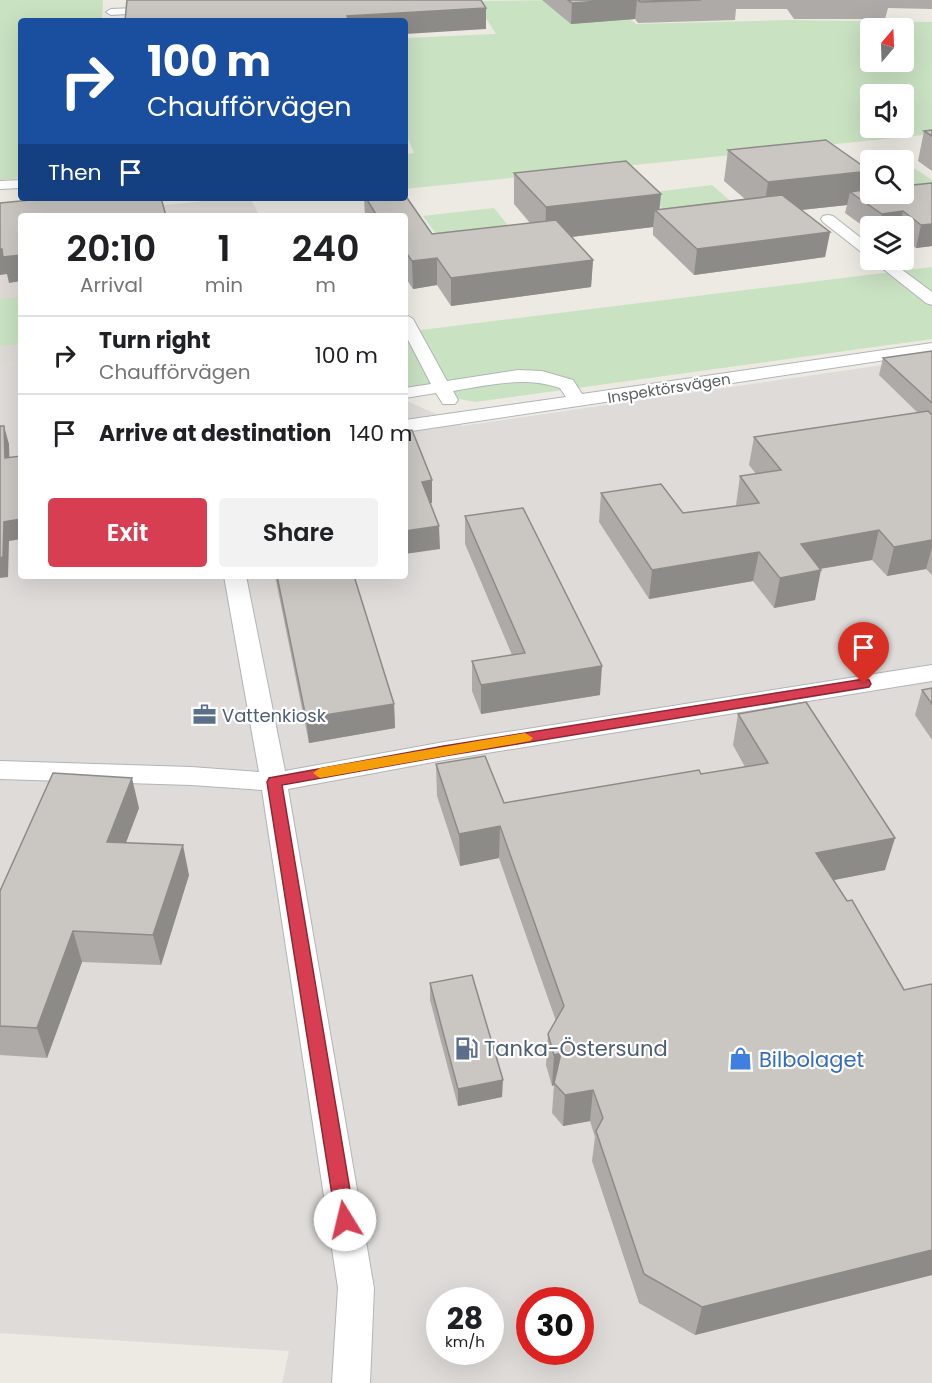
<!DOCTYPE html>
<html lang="en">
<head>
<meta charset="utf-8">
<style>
  body { margin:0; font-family:Poppins,sans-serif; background:#f2f2f2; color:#202124; height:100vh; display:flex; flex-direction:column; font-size:22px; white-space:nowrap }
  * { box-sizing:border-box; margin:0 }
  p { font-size:20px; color:#757577 }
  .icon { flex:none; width:33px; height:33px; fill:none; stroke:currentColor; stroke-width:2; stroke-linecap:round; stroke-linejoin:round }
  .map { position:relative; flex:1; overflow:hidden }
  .drawer { position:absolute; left:18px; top:213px; width:390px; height:366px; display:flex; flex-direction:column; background:#fff; border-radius:6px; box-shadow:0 6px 24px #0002 }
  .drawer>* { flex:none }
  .top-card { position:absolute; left:18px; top:18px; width:390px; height:183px; border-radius:6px; box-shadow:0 6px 24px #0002; background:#1a4fa0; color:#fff; overflow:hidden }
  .needle { width:39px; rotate:19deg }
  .fabs { position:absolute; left:860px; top:18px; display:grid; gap:12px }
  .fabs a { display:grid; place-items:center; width:54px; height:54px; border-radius:6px; background:#fff; box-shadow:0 6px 24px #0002; font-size:30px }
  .speed { position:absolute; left:426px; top:1287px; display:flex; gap:12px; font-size:30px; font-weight:700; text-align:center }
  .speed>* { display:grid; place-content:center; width:78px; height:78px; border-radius:50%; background:#fff; box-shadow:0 6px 24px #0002; line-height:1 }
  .speed small { font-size:15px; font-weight:400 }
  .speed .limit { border:9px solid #d22; background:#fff; color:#111 }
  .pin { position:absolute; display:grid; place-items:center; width:51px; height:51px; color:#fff; margin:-62px -26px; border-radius:50% 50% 50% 0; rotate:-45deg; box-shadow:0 0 6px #0007 }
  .pin .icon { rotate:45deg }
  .me { position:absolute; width:66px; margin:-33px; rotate:351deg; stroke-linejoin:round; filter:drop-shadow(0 0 4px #0008) }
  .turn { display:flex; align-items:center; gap:21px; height:126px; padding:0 30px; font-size:27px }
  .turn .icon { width:78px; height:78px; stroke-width:2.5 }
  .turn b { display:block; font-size:42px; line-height:51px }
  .then { display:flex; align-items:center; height:57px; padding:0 30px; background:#0003; gap:12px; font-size:22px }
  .eta { display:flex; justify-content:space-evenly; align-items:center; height:102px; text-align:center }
  .eta b { font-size:36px; font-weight:600; line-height:42px }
  .primary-button { display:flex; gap:12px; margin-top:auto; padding:12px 30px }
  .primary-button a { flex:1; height:69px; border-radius:6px; background:#d83e52; color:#fff; font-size:24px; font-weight:600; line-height:69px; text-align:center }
  .primary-button a+a { background:#f2f2f2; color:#202124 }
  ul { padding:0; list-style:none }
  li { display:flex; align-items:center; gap:18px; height:78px; padding:0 30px; border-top:2px solid #e0e0e0 }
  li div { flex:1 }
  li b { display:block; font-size:22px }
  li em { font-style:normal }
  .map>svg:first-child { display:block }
  .industrial { fill:#dedbd8; fill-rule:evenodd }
  .education { fill:#dfdad5 }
  .green { fill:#c9e2c2; fill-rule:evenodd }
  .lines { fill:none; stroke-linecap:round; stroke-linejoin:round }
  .minor-casing { stroke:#b1b5b7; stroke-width:2 }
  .minor { fill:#fff; fill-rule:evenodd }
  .wall { fill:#aeaaa7 }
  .shaded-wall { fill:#8d8b88 }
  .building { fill:#cac6c2; stroke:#8d8b88; stroke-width:1.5 }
  .route { fill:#d83e52; stroke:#8c2835; stroke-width:1.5 }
  .slow { fill:#f59e0b }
  .labels { text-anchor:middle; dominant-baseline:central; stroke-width:4.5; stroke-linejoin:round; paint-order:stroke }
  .far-street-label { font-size:15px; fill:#5b6062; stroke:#fff }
  .service-label { font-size:18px; fill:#4e5e75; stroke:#fff; text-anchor:start }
  .near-service-label { font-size:21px; fill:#4e5e75; stroke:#fff; text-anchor:start }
  .near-shop-label { font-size:21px; fill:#366cbe; stroke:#fff; text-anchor:start }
</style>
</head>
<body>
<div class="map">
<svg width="932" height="1383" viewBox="0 0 932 1383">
  <rect width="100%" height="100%" fill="#ede9e3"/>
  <path class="industrial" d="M 932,358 L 932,1383 L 282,1383 L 289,1351 L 0,1333 L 0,365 L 21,362 L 21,576 L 405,576 L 405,400 L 462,426 ZM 440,1300 L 490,1300 L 490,1352 L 440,1352 ZM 530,1300 L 580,1300 L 580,1352 L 530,1352 Z"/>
  <g class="education">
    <path d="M 230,198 L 250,198 L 260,216 L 67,216 Z"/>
    <path d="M 21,221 L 21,362 L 0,365 L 0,223 Z"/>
  </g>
  <g class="green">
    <path d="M 0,0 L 103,0 L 102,21 L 21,21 L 21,178 L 0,180 Z"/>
    <path d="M 561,0 L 625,15 L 636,24 L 789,20 L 932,22 L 932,134 L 405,189 L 405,154 L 414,153 L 405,132 L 405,38 L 496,34 L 479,7 L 484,1 ZM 870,28 L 903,28 L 903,62 L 870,62 ZM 870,94 L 903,94 L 903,128 L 870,128 Z"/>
    <path d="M 908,164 L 932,180 L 932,193 L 903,194 L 903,165 Z"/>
    <path d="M 712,185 L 744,213 L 676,221 L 646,193 Z"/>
    <path d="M 494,208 L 518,238 L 445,246 L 423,216 Z"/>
    <path d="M 932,267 L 932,339 L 475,402 L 405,388 L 405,332 Z"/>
    <path d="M 21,297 L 21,344 L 0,346 L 0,299 Z"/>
  </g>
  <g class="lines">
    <defs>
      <g id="minor">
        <path d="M 159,7 L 164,10 L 162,12 L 111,15 L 106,12 L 111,9 Z"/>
        <path d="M 21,180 L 21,188 L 0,189 L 0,181 Z"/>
        <path d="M 828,215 L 833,216 L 870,245 L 870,256 L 865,255 L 823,222 L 821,219 L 823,216 Z"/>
        <path d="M 872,260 L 889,260 L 932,292 L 932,305 L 926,303 Z"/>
        <path d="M 405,314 L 413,319 L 447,381 L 518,370 L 542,371 L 573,380 L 582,394 L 932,343 L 932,353 L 405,432 L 405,420 L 566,397 L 560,388 C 524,376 490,385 453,391 L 458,400 L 455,404 L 443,404 L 436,393 L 405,398 L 405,388 L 431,384 L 405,334 Z"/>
        <path d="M 224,576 L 246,576 L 285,771 L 444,742 L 932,665 L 932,681 L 444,760 L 288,789 L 374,1288 L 370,1383 L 332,1383 L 338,1288 L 262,790 L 191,785 L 0,779 L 0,761 L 191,767 L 259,772 Z"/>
      </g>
    </defs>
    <use href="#minor" class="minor-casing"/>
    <use href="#minor" class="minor"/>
  </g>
  <g class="wall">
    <path d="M 542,0 L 932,0 L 932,9 L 888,8 L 885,19 L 794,19 L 787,9 L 736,9 L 735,20 L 638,23 L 635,19 L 571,24 Z"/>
    <path d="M 932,130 L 932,171 L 918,161 L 924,131 Z"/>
    <path d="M 728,150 L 867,190 L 932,183 L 932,246 L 916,248 L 903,237 L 903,226 L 870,226 L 870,231 L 845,213 L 847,205 L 801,210 L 830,232 L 825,257 L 694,275 L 653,235 L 653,227 L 580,236 L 572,237 L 593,260 L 591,287 L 451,306 L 437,285 L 413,289 L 405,277 L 405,216 L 365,216 L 364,198 L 405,198 L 432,234 L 530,223 L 514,204 L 514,173 L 660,209 L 745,199 L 724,181 Z"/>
    <path d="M 932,351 L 932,575 L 926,569 L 887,576 L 872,560 L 820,569 L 815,600 L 774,608 L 753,581 L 649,599 L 599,522 L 601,493 L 683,513 L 737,506 L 736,505 L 740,476 L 756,474 L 749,465 L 754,437 L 918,413 L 879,375 L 883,358 Z"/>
    <path d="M 465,516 L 600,695 L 481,714 L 472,691 L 472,661 L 512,655 L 465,544 Z"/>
    <path d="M 275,576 L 354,576 L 394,704 L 395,728 L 309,743 Z"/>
    <path d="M 932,688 L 932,740 L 915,715 L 922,690 Z"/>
    <path d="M 738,714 L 885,870 L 834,880 L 904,990 L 932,985 L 932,1275 L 695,1335 L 639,1303 L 592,1161 L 595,1137 L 590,1121 L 563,1126 L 552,1113 L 554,1085 L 552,1086 L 546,1065 L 548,1034 L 556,1021 L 499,858 L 460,866 L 437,796 L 436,764 L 504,803 L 745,767 L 733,745 Z"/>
    <path d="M 139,808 L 126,842 L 189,875 L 161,965 L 82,962 L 47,1058 L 0,1055 L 0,891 Z"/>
    <path d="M 430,983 L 502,1097 L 458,1106 L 430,1000 Z"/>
  </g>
  <g class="shaded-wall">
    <path d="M 614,0 L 637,0 L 635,19 L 571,24 L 572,3 Z"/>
    <path d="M 486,8 L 486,29 L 405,34 L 405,21 L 347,21 L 347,16 Z"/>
    <path d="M 870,171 L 864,202 L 850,192 L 847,205 L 763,214 L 768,182 Z"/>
    <path d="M 661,194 L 659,214 L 655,210 L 653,227 L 545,240 L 546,207 Z"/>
    <path d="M 903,211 L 900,226 L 879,226 L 882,214 Z"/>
    <path d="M 932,224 L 932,246 L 916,248 L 921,225 Z"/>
    <path d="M 830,232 L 825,257 L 694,275 L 697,249 Z"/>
    <path d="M 0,249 L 2,249 L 21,255 L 21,281 L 9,283 L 7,274 L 0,275 Z"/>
    <path d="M 437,258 L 437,285 L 413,289 L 412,261 Z"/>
    <path d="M 593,260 L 591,287 L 451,306 L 451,278 Z"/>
    <path d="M 4,426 L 9,444 L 10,477 L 5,458 Z"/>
    <path d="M 432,480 L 432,503 L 423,505 L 422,482 Z"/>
    <path d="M 21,519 L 21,539 L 9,541 L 8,577 L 0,578 L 0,558 L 4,522 Z"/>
    <path d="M 439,526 L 440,549 L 405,554 L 405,531 Z"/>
    <path d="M 879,530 L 872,560 L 795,573 L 801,544 Z"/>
    <path d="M 932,540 L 932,547 L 926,569 L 887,576 L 894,547 Z"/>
    <path d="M 759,552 L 753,581 L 649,599 L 652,570 Z"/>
    <path d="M 821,570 L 815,600 L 774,608 L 780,578 Z"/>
    <path d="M 602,666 L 600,695 L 481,714 L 481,685 Z"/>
    <path d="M 394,704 L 395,728 L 309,743 L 306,718 Z"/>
    <path d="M 132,778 L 139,808 L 115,872 L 107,842 Z"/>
    <path d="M 500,826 L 499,858 L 460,866 L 459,834 Z"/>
    <path d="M 895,838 L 885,870 L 808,885 L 816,853 Z"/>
    <path d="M 183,845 L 189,875 L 161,965 L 153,935 Z"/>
    <path d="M 73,931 L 82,962 L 47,1058 L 37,1028 Z"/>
    <path d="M 561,1053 L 554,1085 L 552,1086 L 554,1055 Z"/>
    <path d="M 503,1080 L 502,1097 L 458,1106 L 458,1089 Z"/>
    <path d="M 593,1090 L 590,1121 L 563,1126 L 565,1095 Z"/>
    <path d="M 932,1250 L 932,1275 L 695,1335 L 702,1307 Z"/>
  </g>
  <g class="building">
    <path d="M 127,0 L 481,0 L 486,8 L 347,16 L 349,21 L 125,21 Z"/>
    <path d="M 568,0 L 614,0 L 572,3 Z"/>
    <path d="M 638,0 L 701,0 L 640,2 Z"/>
    <path d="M 932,130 L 932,136 L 924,131 Z"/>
    <path d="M 826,140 L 870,171 L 768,182 L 728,150 Z"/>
    <path d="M 626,161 L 661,194 L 546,207 L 514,173 Z"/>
    <path d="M 932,183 L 932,224 L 921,225 L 903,211 L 882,214 L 850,192 L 870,189 L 870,194 L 903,194 L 903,186 Z"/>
    <path d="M 405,195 L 432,234 L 556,220 L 593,260 L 451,278 L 437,258 L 412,261 L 405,251 L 405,216 L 377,216 L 366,198 L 405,198 Z"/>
    <path d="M 782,195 L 830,232 L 697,249 L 655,210 Z"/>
    <path d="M 51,198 L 161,198 L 166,216 L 21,216 L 21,255 L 3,257 L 2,249 L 0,249 L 0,203 Z"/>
    <path d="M 932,351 L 932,403 L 883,358 Z"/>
    <path d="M 928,411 L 932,415 L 932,540 L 894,547 L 879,530 L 801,544 L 821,570 L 780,578 L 759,552 L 652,570 L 601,493 L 661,484 L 683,513 L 759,503 L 740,476 L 781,470 L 754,437 Z"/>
    <path d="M 0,426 L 4,426 L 5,458 L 21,456 L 21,519 L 4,522 L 3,557 L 0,558 Z"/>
    <path d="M 412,430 L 432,480 L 422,482 L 439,526 L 405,531 L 405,431 Z"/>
    <path d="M 523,508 L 602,666 L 481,685 L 472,661 L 525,653 L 465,516 Z"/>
    <path d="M 277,576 L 354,576 L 394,704 L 306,718 Z"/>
    <path d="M 932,688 L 932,704 L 922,690 Z"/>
    <path d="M 806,702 L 895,838 L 816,853 L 847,901 L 852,900 L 904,990 L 931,984 L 932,985 L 932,1250 L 702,1307 L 644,1274 L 596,1131 L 603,1118 L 593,1090 L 565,1095 L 554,1083 L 561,1053 L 554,1055 L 548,1034 L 564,1006 L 500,826 L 459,834 L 436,764 L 485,756 L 504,803 L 699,770 L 701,774 L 768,763 L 738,714 Z"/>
    <path d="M 53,773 L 132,778 L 107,842 L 183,845 L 153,935 L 73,931 L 37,1028 L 0,1026 L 0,891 Z"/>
    <path d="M 472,975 L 503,1080 L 458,1089 L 430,983 Z"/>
  </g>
  <path class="route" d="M 864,679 L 869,680 L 871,684 L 869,687 L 444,756 L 282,785 L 355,1220 L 352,1227 L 345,1229 L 338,1227 L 336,1220 L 267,782 L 269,778 L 444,746 Z"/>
  <path class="slow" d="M 525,733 L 533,738 L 530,741 L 320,778 L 313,773 L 320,768 Z"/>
  <defs>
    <symbol id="office-bare" viewBox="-9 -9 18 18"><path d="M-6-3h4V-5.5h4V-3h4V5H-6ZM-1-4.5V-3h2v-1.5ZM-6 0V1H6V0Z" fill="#5c6f8a" stroke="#fff" stroke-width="2.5" paint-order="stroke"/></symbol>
    <symbol id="fuel-bare" viewBox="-9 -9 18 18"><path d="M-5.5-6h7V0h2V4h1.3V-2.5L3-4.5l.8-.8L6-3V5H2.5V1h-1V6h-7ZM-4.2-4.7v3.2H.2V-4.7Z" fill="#5c6f8a" stroke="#fff" stroke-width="2.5" paint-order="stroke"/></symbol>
    <symbol id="shop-bare" viewBox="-9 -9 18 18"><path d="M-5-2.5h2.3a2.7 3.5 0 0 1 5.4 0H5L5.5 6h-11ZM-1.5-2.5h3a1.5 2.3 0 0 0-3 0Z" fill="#3f7fe0" stroke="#fff" stroke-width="2.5" paint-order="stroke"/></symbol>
  </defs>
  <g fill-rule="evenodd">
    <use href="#office-bare" x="188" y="698" width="33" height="33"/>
    <use href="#fuel-bare" x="450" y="1032" width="33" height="33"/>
    <use href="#shop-bare" x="724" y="1042" width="33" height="33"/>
  </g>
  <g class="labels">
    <g class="far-street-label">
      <text transform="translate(669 388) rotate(-9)">Inspektörsvägen</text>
    </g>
    <g class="service-label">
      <text x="222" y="715">Vattenkiosk</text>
    </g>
    <g class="near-service-label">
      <text x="484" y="1048">Tanka-Östersund</text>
    </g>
    <g class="near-shop-label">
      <text x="759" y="1059">Bilbolaget</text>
    </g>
  </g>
</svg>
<div class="fabs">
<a><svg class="needle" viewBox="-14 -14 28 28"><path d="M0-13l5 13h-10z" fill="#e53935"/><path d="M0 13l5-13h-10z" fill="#757577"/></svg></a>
<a><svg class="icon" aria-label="sound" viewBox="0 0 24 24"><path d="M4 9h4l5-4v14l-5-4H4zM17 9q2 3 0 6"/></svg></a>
<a><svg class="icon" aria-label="search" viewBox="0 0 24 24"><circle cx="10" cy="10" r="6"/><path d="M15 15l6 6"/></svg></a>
<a><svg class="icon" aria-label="layers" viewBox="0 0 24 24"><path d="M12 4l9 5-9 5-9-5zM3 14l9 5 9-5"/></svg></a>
</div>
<div class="speed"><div>28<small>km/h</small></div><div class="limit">30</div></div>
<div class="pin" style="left:864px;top:684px;background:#d93025"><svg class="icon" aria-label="arrive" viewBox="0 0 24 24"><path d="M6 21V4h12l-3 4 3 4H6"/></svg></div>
<svg class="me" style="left:345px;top:1220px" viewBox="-20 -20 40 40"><circle r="19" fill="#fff"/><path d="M0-13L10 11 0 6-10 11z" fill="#d83e52"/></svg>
<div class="top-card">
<div class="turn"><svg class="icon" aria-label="right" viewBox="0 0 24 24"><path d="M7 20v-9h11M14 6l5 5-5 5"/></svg><div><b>100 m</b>Chaufförvägen</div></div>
<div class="then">Then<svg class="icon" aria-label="arrive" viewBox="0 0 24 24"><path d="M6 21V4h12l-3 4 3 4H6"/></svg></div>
</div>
<section class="drawer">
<div class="eta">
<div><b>20:10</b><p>Arrival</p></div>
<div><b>1</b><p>min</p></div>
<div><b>240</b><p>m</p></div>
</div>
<ul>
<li><svg class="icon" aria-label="right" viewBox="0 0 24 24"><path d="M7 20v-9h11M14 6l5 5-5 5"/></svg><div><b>Turn right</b><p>Chaufförvägen</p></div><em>100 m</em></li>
<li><svg class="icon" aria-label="arrive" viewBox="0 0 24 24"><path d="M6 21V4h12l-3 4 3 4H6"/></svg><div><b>Arrive at destination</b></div><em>140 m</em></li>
</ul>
<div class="primary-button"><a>Exit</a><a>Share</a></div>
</section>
</div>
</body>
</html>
